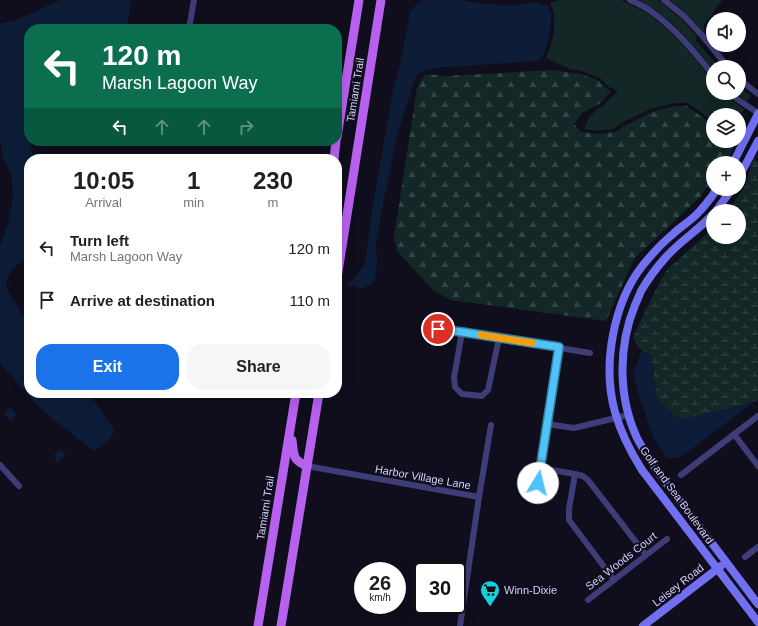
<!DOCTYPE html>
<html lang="en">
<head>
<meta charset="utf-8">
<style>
  body { margin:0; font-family:Arial,sans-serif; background:#f6f6f6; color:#202124; height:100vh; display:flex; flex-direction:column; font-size:15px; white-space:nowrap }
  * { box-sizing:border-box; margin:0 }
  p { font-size:13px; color:#757577 }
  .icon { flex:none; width:22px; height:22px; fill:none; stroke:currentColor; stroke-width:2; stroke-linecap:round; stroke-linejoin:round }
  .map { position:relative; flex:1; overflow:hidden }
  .panel { position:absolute; left:24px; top:154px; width:318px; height:244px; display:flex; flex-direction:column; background:#fff; border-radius:16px; box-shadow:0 4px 16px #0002 }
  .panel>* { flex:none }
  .banner { position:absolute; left:24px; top:24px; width:318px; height:122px; border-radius:16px; box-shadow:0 4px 16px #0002; background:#0b6e4f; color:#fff; overflow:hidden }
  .controls { position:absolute; left:706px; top:12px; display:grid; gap:8px }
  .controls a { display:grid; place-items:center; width:40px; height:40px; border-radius:50%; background:#fff; box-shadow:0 4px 16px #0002; font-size:20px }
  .speed { position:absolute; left:354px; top:562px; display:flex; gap:8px; font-size:20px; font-weight:700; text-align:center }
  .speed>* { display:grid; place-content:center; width:52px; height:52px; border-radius:50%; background:#fff; box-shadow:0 4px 16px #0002; line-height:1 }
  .speed small { font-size:10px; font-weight:400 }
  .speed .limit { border:2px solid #111; border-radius:6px; background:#fff; color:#111 }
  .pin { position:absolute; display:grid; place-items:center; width:34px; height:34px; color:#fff; margin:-17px; border:2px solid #fff; border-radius:50%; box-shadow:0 1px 4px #0007 }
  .me { position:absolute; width:44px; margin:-22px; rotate:9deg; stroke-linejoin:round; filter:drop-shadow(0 0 3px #0008) }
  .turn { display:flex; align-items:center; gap:14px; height:84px; padding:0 12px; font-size:18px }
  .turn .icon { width:52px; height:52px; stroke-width:2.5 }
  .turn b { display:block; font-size:28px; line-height:34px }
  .lanes { display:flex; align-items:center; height:38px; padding:0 12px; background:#0003; justify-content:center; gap:20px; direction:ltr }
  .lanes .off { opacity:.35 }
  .eta { display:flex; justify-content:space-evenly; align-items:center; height:68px; text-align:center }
  .eta b { font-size:24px; font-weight:800; line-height:28px }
  .action { display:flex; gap:8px; margin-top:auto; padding:8px 12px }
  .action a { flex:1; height:46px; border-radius:16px; background:#1a73e8; color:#fff; font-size:16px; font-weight:800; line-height:46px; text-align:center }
  .action a+a { background:#f6f6f6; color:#202124 }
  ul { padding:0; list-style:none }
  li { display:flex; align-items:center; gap:12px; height:52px; padding:0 12px }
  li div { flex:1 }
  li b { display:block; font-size:15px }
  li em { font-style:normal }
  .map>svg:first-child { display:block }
  .forest { fill:url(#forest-firs) }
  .wetland { fill:url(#wetland-marsh) }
  .green { fill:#122726 }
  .water { fill:#0d1d37 }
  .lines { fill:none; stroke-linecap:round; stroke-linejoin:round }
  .street { stroke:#3e3d78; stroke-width:6 }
  .secondary { stroke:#7070f1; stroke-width:8 }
  .primary { stroke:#b761ef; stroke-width:9 }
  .route-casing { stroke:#337fa1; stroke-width:10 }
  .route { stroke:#4fc3f7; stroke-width:7 }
  .slow { stroke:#f59e0b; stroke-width:7 }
  .labels { text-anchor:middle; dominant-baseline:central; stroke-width:4; stroke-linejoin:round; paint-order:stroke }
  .street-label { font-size:11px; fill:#d3cffa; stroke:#100e1d }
  .poi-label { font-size:11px; fill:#d3cffa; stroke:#100e1d; text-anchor:start }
</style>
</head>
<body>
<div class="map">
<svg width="758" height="626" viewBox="0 0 758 626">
  <defs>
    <pattern id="forest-firs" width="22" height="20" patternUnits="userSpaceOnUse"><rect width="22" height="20" fill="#122726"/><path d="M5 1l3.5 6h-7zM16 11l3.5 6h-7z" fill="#344546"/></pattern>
    <pattern id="wetland-marsh" width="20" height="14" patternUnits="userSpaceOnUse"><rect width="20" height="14" fill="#122726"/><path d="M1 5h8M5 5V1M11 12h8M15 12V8" fill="none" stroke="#344546"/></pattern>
  </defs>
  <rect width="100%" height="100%" fill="#100e1d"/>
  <path class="forest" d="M 552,70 L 581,74 L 599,81 L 610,92 L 601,103 L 582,113 L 574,124 L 581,132 L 597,134 L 615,132 L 626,125 L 652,112 L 675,106 L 687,106 L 713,125 L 713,141 L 733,141 L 732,152 L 724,163 L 713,163 L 713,179 L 700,197 L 634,259 L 606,321 L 451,300 L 434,291 L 397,251 L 394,237 L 417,88 L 425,74 L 447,76 Z"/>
  <path class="wetland" d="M 753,158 L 758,162 L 758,400 L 754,402 L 681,420 L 657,400 L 651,355 C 641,350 637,348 633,337 L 655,291 L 666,271 L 680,258 L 713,228 L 713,237 L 739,237 L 739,211 L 728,211 L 746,185 Z"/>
  <g class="green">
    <path d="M 558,0 L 621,0 L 647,13 L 669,31 L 687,49 L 713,81 L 713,93 L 725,93 L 734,102 L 744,109 L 739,118 L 739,115 L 713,115 L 713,121 L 688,103 L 674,103 L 651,109 L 625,121 L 613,129 L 597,131 L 584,129 L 589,117 L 598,109 L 603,106 L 608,100 L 618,91 L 609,87 L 600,78 L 582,71 L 570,69 L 546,58 C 551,47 556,28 554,15 C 554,11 552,7 550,3 Z"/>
    <path d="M 638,0 L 658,0 L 681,19 L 697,36 L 696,41 L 719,67 L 713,67 L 713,69 C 692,43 669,15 638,0 Z"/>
    <path d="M 670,0 L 722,0 L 704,25 L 704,32 L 686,13 Z"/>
    <path d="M 739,86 L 747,93 L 751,95 L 747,102 L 736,93 L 739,93 Z"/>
  </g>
  <g class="water">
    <path d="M 60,0 L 131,0 L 127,29 L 29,29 L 29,141 L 31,141 L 31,148 L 34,159 L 29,159 L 29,256 L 12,269 L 8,277 L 6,285 L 8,292 L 29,324 L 29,393 L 89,393 L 112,427 L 114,432 C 110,440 101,447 94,451 L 58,423 L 36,404 L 0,363 L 0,246 L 9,221 L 13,195 L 11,173 L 3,157 L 0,140 L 0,24 L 19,19 Z"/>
    <path d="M 424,0 L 463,0 L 475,3 L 500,5 L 517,5 L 535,2 L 541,5 L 547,5 C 549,8 550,11 551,14 C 552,23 547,53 541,58 C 539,60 538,61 535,61 L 436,68 L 424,71 L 419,73 L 416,77 L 412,87 L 398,132 L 383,203 L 379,229 L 376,242 L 377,263 L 375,280 L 373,283 L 370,285 L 361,289 L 354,286 L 347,287 L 348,281 L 352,281 L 365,264 L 366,256 L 374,198 L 393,91 L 400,65 L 410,12 L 414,7 L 419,3 Z"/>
    <path d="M 642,350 L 651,355 L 657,400 L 681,420 L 754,402 L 681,457 L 667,458 L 654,438 L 639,396 L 633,374 Z"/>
    <path d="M 10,407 L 17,415 L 11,421 L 4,414 Z"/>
    <path d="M 61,449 L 66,455 L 58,462 L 58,463 L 55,460 L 56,458 L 53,456 Z"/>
  </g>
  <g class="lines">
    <g class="street">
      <path d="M 630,0 C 636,3 644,6 649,10 C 674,27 694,51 713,75"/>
      <path d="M 664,0 L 684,16 L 700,33 L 728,67"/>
      <path d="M 189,29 L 194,0"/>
      <path d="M 739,79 L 758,94"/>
      <path d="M 730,93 L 737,99 L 758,113"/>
      <path d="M 425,328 L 462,332 L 590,353"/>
      <path d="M 462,332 L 454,378 L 455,387 L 462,394 L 482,396 L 488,390 L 499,338"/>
      <path d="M 547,424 L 574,428 L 628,415"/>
      <path d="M 734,434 L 758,466"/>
      <path d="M 0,465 L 19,486"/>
      <path d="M 307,466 L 479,497 L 460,626"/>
      <path d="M 540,468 L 575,474 L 583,476 L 588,480 L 646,555"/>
      <path d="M 575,474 L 569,509 L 569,520 L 614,580"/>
      <path d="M 681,475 L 758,416"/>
      <path d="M 538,483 L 559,347"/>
      <path d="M 479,497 L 491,425"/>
      <path d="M 745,557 L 758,547"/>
      <path d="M 588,600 L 667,539"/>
    </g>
    <g class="secondary">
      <path d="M 733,163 L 758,114"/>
      <path d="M 739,177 L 758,141"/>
      <path d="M 717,189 C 711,198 704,207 696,215 C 689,222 680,227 673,234 C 662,243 652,254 643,265 C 613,303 602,366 615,412 C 621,434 630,451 642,470 L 758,622"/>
      <path d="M 716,211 L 732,189"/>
      <path d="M 713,214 C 699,230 680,241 666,257 C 657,267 648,279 641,291 C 639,296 637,301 635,305 C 618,347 618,397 637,438 C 643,450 651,461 658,472 L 758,604"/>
      <path d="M 643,626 L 721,566"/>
    </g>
    <g class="primary">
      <path d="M 337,137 L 359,0"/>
      <path d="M 334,159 L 336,141"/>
      <path d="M 337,220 L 339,223 L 341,237"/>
      <path d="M 337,278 L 381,0"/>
      <path d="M 292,440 C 294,455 292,460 307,466"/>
      <path d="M 258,626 L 296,393"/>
      <path d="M 281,626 L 319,393"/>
    </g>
  </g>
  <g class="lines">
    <defs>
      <path id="route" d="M 438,329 L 462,332 L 559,347 L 538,483"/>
    </defs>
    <use href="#route" class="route-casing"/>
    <use href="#route" class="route"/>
    <path class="slow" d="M 481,335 L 532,343"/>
  </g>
  <defs>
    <symbol id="supermarket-pin" viewBox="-11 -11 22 30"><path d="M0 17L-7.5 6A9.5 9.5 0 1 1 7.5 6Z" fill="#16d0e0" stroke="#100e1d"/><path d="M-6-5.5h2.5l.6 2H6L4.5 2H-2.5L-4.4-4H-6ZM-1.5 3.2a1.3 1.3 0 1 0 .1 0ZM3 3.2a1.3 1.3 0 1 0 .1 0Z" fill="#111"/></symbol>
  </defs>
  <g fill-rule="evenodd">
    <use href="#supermarket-pin" x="479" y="579" width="22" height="30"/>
  </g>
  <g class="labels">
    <g class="street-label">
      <text transform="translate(355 90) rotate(-81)">Tamiami Trail</text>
      <text transform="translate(423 477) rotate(10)">Harbor Village Lane</text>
      <text transform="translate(677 495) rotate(54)">Golf and Sea Boulevard</text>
      <text transform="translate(265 508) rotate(-81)">Tamiami Trail</text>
      <text transform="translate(621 561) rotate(-38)">Sea Woods Court</text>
      <text transform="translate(678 585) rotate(-38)">Leisey Road</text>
    </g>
    <g class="poi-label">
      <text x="504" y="590">Winn-Dixie</text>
    </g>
  </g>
</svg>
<div class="controls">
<a><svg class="icon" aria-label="sound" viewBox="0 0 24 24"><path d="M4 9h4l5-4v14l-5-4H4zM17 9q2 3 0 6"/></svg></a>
<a><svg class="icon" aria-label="search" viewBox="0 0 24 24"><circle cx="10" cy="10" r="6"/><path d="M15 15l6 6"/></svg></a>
<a><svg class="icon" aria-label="layers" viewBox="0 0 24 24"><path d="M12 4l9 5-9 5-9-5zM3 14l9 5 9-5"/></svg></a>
<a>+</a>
<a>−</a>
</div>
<div class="speed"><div>26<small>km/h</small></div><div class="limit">30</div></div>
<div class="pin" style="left:438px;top:329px;background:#d93025"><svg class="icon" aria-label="arrive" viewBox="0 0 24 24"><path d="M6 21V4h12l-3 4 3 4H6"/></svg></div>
<svg class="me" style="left:538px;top:483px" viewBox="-20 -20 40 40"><circle r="19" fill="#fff"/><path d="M0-13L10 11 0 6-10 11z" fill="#4fc3f7"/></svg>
<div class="banner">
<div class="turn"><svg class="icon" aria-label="left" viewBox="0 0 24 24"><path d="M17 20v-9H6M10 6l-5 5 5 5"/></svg><div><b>120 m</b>Marsh Lagoon Way</div></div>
<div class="lanes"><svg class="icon" aria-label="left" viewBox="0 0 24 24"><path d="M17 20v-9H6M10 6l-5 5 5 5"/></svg><svg class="icon off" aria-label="ahead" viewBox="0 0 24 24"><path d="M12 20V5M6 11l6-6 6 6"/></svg><svg class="icon off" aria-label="ahead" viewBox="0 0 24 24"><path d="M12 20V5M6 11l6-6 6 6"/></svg><svg class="icon off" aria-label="right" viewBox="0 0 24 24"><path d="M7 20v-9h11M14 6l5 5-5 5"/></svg></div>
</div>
<section class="panel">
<div class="eta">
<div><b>10:05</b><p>Arrival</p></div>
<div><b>1</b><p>min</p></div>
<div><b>230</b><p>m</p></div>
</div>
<ul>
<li><svg class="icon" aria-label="left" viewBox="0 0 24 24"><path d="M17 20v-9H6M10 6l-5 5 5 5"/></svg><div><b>Turn left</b><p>Marsh Lagoon Way</p></div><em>120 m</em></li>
<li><svg class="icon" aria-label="arrive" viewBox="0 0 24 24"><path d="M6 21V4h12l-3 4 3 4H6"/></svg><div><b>Arrive at destination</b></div><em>110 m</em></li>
</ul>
<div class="action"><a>Exit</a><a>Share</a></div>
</section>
</div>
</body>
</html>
